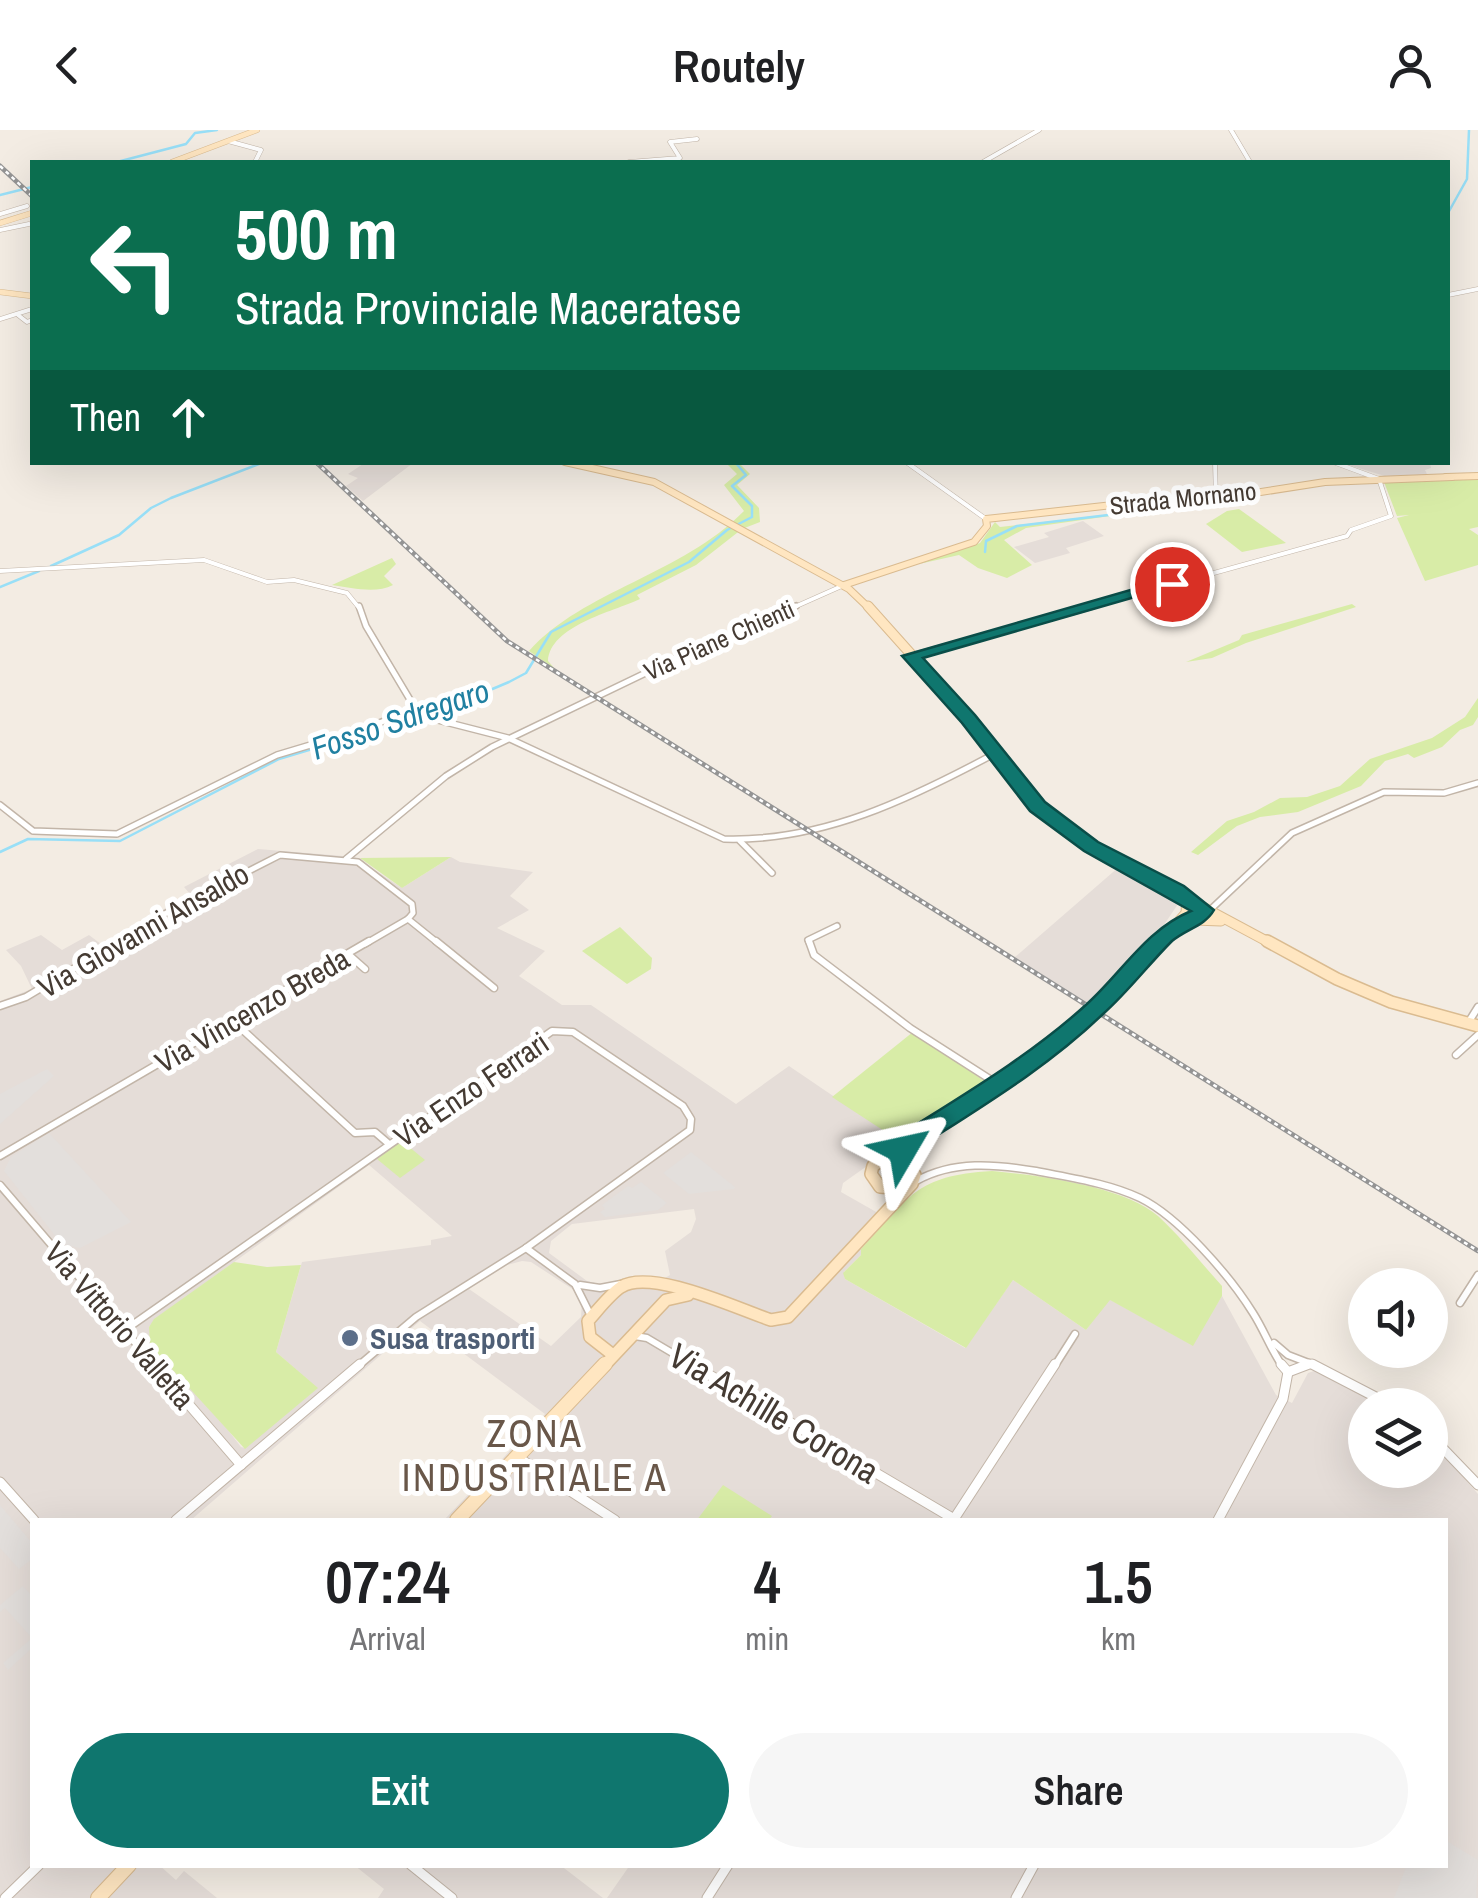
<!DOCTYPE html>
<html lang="en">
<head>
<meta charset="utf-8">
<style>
  body { margin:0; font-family:"Archivo Narrow",sans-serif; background:#f6f6f6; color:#202124; height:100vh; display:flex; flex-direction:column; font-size:38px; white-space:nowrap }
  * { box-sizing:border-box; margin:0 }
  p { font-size:32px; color:#757577 }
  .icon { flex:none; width:55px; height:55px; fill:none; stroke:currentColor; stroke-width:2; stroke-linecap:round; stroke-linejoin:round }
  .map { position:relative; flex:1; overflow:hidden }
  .sheet { position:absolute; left:30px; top:1388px; width:1418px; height:350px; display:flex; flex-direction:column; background:#fff; border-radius:0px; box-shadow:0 10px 40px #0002 }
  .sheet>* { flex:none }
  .hud { position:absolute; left:30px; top:30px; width:1420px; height:305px; border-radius:0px; box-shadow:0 10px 40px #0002; background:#0b6e4f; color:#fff; overflow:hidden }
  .controls { position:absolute; left:1348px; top:1138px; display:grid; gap:20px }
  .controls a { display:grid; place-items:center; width:100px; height:100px; border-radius:50%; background:#fff; box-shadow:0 10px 40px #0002; font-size:50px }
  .pin { position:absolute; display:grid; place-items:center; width:85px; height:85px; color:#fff; margin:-42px; border:5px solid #fff; border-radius:50%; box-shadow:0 2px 10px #0007 }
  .me { position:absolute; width:110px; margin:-55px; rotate:54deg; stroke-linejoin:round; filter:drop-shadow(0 0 8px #0008) }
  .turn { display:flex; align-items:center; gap:35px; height:210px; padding:0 40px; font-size:45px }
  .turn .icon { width:130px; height:130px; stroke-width:2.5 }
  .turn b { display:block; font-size:70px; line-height:85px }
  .then { display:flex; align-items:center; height:95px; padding:0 40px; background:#0003; gap:20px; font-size:38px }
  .eta { display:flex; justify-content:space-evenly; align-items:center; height:170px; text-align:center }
  .eta b { font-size:60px; font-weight:600; line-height:70px }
  .action { display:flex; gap:20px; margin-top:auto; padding:20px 40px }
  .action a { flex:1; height:115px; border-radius:60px; background:#0f766e; color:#fff; font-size:40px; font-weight:600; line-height:115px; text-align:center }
  .action a+a { background:#f6f6f6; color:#202124 }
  header { display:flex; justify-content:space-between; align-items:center; height:130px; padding:0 40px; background:#fff; font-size:45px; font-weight:600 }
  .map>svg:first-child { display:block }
  .industrial { fill:#e5ddd8; fill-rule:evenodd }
  .green { fill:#d8eca7 }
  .parking { fill:#e3dfdc }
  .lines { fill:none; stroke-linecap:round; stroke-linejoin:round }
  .stream { stroke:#98dff7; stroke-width:2.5 }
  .street-far3-casing { stroke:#c2b5a8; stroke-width:5 }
  .street-far2-casing { stroke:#c2b5a8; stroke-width:8 }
  .street-far1-casing { stroke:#c2b5a8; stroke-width:9 }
  .street-casing { stroke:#c2b5a8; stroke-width:11 }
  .secondary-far4-casing { stroke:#dabb90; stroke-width:6 }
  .secondary-far3-casing { stroke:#dabb90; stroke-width:8 }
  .secondary-far2-casing { stroke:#dabb90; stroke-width:11 }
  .secondary-far1-casing { stroke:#dabb90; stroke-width:14 }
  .secondary-casing { stroke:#dabb90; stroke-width:16 }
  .street-far3 { stroke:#fff; stroke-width:4 }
  .street-far2 { stroke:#fff; stroke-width:5 }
  .street-far1 { stroke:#fff; stroke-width:6 }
  .street { stroke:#fff; stroke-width:9 }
  .secondary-far4 { stroke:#ffe6c1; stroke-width:5 }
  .secondary-far3 { stroke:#ffe6c1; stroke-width:6 }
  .secondary-far2 { stroke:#ffe6c1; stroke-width:9 }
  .secondary-far1 { stroke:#ffe6c1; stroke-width:11 }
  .secondary { stroke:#ffe6c1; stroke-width:14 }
  .rail-casing { stroke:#949494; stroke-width:5 }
  .rail { stroke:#fff; stroke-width:2.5; stroke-dasharray:4; stroke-linecap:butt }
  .route { fill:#0f766e; stroke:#0a4d48; stroke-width:2.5 }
  .service-dot { fill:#5c6f8a; stroke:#fff; stroke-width:4 }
  .labels { text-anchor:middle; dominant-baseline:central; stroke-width:10; stroke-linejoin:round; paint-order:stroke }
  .far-street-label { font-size:25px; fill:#453b33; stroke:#fff }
  .street-label { font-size:30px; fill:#453b33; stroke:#fff }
  .service-label { font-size:30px; font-weight:bold; fill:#4e5e75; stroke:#fff; text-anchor:start }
  .water-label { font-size:32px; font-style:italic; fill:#2080a1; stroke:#fff }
  .near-street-label { font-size:35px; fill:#453b33; stroke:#fff }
  .near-neighbourhood-label { font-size:38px; letter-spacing:2.5px; fill:#695749; stroke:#fff }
</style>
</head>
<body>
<header><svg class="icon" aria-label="back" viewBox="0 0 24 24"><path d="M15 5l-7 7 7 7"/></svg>Routely<svg class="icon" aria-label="person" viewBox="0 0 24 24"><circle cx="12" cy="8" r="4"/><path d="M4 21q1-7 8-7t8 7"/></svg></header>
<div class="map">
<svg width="1478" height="1768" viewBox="0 0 1478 1768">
  <rect width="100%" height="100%" fill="#f3ece3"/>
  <g class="industrial">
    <path d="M 366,332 L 413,332 L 413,333 L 363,371 L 346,356 L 358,348 L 348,344 Z"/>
    <path d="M 1339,332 L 1430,333 L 1431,338 L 1425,340 L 1428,346 L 1391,348 Z"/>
    <path d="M 1083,391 L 1104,406 L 1066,418 L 1070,423 L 1035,433 L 1014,417 L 1049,407 L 1044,403 Z"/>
    <path d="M 258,719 L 355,727 L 402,758 L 451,727 L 460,732 L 533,742 L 510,766 L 529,780 L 497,798 L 545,821 L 519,846 L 562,875 L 591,875 L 736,974 L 789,936 L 901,1012 L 843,1053 L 841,1062 L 878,1083 L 852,1114 L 861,1119 L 862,1124 L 844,1142 L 845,1149 L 965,1218 L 1013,1150 L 1086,1200 L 1109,1169 L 1192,1215 L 1222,1166 L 1276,1265 L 1292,1273 L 1308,1243 L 1314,1241 L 1328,1244 L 1383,1275 L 1365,1275 L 1365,1340 L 1430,1340 L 1430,1309 L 1478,1364 L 1478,1768 L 607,1768 L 630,1735 L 1445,1735 L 1445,1390 L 444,1390 L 545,1284 L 420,1191 L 191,1390 L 32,1390 L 32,1735 L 159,1735 L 176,1750 L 184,1741 L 217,1768 L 0,1768 L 0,871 L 32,859 L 21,836 L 6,820 L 41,805 L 62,820 L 89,805 L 105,817 L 137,793 L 191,765 L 184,757 ZM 369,1035 L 452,1106 L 431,1110 L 431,1115 L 302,1132 L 276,1222 L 317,1258 L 245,1318 L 241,1317 L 149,1197 L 155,1189 ZM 694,1079 L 696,1089 L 691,1102 L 665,1121 L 670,1145 L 665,1148 L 631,1146 L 603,1155 L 587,1151 L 549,1123 L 551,1111 L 572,1094 ZM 522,1131 L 531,1132 L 577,1162 L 582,1171 L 581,1187 L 551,1216 L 469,1159 L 507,1135 Z"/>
    <path d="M 1120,736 L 1177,768 L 1178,774 L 1149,817 L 1092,876 L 1015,827 Z"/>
    <path d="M 354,1735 L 560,1735 L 603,1768 L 378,1768 L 384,1759 Z"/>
  </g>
  <g class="green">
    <path d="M 726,333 L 739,333 L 750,344 L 737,355 L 759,378 L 760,392 L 742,399 L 696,435 L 637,465 L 640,469 C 612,482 550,496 548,531 L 555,539 L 529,521 C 584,460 681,445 744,381 L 724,355 L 737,344 Z"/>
    <path d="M 1471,347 L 1478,347 L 1478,397 L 1469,399 L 1478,405 L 1478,435 L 1425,451 L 1397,388 L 1409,385 L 1397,386 L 1384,352 Z"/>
    <path d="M 1180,376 L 1026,398 L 1004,410 L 1032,435 L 1007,448 L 978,438 L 959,425 L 919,434 L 980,413 L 995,392 L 1000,397 Z"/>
    <path d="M 1239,379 L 1286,413 L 1242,422 L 1206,394 L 1227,381 Z"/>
    <path d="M 392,428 L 396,434 L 384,446 L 393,455 C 376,464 352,458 332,455 Z"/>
    <path d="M 1352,474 L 1356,477 L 1246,513 L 1212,528 L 1186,532 L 1239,510 L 1242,505 Z"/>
    <path d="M 1478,568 L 1478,587 L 1473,595 L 1460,600 L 1442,617 L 1414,628 L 1408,624 L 1385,631 L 1361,656 L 1298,682 L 1260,687 L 1237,696 L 1198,725 L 1191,722 L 1227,691 L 1254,682 L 1280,668 L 1307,667 L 1340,656 L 1370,629 L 1432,608 L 1465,587 Z"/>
    <path d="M 451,727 L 402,758 L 360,728 Z"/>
    <path d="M 620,797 L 652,828 L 651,839 L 627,854 L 582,821 Z"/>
    <path d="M 913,902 L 990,955 L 901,1012 L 832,967 Z"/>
    <path d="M 402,1011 L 425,1030 L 400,1048 L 377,1029 Z"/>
    <path d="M 992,1041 C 1037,1045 1124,1056 1158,1086 C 1181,1107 1201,1133 1222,1156 L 1222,1166 L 1193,1216 L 1110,1170 L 1086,1200 L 1013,1150 L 966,1218 L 845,1149 L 843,1143 L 861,1125 L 861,1119 C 911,1066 914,1046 992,1041 Z"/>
    <path d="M 234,1132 L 267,1137 L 301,1135 L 276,1222 L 318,1258 L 245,1319 L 150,1215 L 149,1197 L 154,1189 Z"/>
    <path d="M 723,1355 L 772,1386 L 769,1390 L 697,1390 Z"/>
  </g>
  <g class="parking">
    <path d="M 47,939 L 54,946 L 0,994 L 0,964 Z"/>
    <path d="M 49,1003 L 131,1092 L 80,1118 L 63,1114 L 57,1108 L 4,1041 L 11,1027 Z"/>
    <path d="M 691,1022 L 735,1057 L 734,1059 L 689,1064 L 663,1043 Z"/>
    <path d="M 641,1052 L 667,1073 L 658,1080 L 605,1087 L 600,1082 L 605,1079 L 602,1075 L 628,1056 L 632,1058 Z"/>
    <path d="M 0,1375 L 32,1413 L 32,1429 L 19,1439 L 0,1418 Z"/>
    <path d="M 23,1456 L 32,1466 L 32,1518 L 8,1540 L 3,1533 L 32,1508 L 5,1478 L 0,1482 L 0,1475 Z"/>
    <path d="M 1445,1710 L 1478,1730 L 1476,1768 L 1394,1768 L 1407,1735 L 1445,1735 Z"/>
  </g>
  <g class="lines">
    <g class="stream">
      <path d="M 117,32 L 186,14 L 195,3 L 217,0"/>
      <path d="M 0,65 L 32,57"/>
      <path d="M 1448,83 L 1467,49 L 1469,0"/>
      <path d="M 985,422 L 986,411 L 1017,396 L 1183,376"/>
      <path d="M 51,436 L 119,405 L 151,378 L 171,368 L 264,332"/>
      <path d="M 0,457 L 39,441"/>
      <path d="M 0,722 L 28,709 L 120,711 L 279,629 L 445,579 L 509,552 L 526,543 L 551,502 L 689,432 L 727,400 L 752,387 L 752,376 L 732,356 L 746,345 L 735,332"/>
    </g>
    <defs>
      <g id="street-far3">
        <path d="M 1231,0 L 1250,32"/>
        <path d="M 228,11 L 261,20 L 255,32"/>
        <path d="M 629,32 L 680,28 L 670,12 L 697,9"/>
        <path d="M 983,32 L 1039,0"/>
        <path d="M 0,84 L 27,76"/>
        <path d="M 0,100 L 29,94"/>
        <path d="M 1448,165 L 1478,159"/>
        <path d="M 18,185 L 27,192 L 32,190"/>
        <path d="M 0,189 L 32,179"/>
        <path d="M 906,332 L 986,389"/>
        <path d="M 1215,332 L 1216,369"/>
        <path d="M 0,441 L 204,430 L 267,452 L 294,450 L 347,463 L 360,479"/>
        <path d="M 790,479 L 844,455"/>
        <path d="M 1084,479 L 1347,406 L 1351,400 L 1391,386 L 1379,349 L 1333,332"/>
      </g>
      <g id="street-far2">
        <path d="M 359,476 L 366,496 L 412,573 L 426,587 L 508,608 L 724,709 C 822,712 910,669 994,624"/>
        <path d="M 912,526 L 1093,476"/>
        <path d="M 0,675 L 33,701 L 117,704 L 277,625 L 367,598 L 416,578"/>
        <path d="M 740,711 L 772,743"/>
        <path d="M 346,729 L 446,646 L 492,617 L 683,525 L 796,476"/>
        <path d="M 1210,780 L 1292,703 L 1384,662 L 1444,663 L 1478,653"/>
        <path d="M 408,789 L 439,814"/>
        <path d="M 116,814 L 143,795 L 280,725 L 358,732 L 412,774 L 413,783 L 408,789"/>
        <path d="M 365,814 L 408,789"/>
        <path d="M 810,814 L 808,810 L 837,796"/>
      </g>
      <g id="street-far1">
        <path d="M 436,811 L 494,858"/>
        <path d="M 809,811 L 814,825 L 910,898 L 999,955"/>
        <path d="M 348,824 L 365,839"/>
        <path d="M 0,876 L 26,867 L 120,811"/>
        <path d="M 233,891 L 355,1003 L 375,1002 L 389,1014"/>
        <path d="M 1468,893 L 1478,877"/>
        <path d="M 1456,925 L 1478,905"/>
        <path d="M 0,1026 L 369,811"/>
        <path d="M 916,1051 C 954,1030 995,1034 1036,1041 C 1071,1048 1108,1053 1140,1068 C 1179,1087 1230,1146 1253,1183 C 1264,1200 1271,1220 1283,1237"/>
        <path d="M 0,1055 L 156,1237"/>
        <path d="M 526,1118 L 575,1154 L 591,1186"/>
        <path d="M 580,1155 L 600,1158 L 621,1154"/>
        <path d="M 1460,1173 L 1478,1145"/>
        <path d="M 125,1200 L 552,901 L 573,902 L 683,976 L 691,989 L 690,1000 L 526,1118 L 416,1187 L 357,1237"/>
        <path d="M 635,1206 L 647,1208 L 696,1237"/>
        <path d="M 1274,1213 L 1288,1225 L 1319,1237"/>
        <path d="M 1054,1237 L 1075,1204"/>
        <path d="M 1302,1237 L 1309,1234"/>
      </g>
      <g id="street">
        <path d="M 154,1234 L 241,1335"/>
        <path d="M 691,1234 L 954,1389"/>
        <path d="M 1281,1234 L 1288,1242"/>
        <path d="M 1312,1234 L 1391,1275"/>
        <path d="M 1288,1242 L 1309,1234"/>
        <path d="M 1430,1305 L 1478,1355"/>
        <path d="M 519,1328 L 615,1390"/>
        <path d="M 0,1352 L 34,1390"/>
        <path d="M 954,1389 L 1055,1234"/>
        <path d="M 176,1390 L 360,1234"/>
        <path d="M 1218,1390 L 1283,1269 L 1288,1242"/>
        <path d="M 411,1735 L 452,1768"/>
        <path d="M 5,1768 L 39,1735"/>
        <path d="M 707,1768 L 728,1735"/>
        <path d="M 1016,1768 L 1034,1735"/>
      </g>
      <g id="secondary-far4">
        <path d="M 172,32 L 257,0"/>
        <path d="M 0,93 L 32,83"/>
        <path d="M 0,162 L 32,166"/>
      </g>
      <g id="secondary-far3">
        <path d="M 565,332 L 654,352 L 849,459 L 870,479"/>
        <path d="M 1446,347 L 1478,346"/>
        <path d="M 844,455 L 974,412 L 987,396 L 986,389 L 1158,370 L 1216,369 L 1325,352 L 1452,347"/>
      </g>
      <g id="secondary-far2">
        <path d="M 868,476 L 969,589 L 1029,668 L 1091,717 L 1272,814"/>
        <path d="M 1179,795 L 1194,790 L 1221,791"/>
        <path d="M 1159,814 L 1186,783 L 1187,767"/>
      </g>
      <g id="secondary-far1">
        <path d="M 1267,811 L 1337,849 L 1391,872 L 1478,896"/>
        <path d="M 905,1059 L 880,1057 L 871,1044 L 873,1036 L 1025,938 L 1092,882 L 1162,811"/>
        <path d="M 613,1225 L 590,1207 L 588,1191 C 598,1180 609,1165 621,1157 C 651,1138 738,1179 771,1190 L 788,1187 L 912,1054 L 915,1045 L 907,1033 L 884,1028"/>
        <path d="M 603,1237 L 666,1170 L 688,1165"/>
      </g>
      <g id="secondary">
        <path d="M 457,1390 L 605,1234"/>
        <path d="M 98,1768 L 129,1735"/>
      </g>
    </defs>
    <use href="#street-far3" class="street-far3-casing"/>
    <use href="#street-far2" class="street-far2-casing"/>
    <use href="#street-far1" class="street-far1-casing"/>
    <use href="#street" class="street-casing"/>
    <use href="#secondary-far4" class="secondary-far4-casing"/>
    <use href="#secondary-far3" class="secondary-far3-casing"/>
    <use href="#secondary-far2" class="secondary-far2-casing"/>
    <use href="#secondary-far1" class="secondary-far1-casing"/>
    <use href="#secondary" class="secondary-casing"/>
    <use href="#street-far3" class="street-far3"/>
    <use href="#street-far2" class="street-far2"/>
    <use href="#street-far1" class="street-far1"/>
    <use href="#street" class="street"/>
    <use href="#secondary-far4" class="secondary-far4"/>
    <use href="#secondary-far3" class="secondary-far3"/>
    <use href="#secondary-far2" class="secondary-far2"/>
    <use href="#secondary-far1" class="secondary-far1"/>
    <use href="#secondary" class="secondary"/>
    <defs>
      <g id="rail">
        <path d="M 0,36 L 32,66"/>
        <path d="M 316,332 L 507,511 L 1478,1121"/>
      </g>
    </defs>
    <use href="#rail" class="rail-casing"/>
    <use href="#rail" class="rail"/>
  </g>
  <path class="route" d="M 1165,450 L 1180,454 L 923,528 L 975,585 L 1045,672 L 1098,712 L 1184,756 L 1214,780 C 1205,796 1186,799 1172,811 C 1148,835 1128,862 1103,884 C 1047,938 981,977 916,1019 L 912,1026 L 895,1026 L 891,1020 L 898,1006 C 963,965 1030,926 1088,873 C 1122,842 1147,799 1191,781 L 1084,721 L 1030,681 L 962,593 L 902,526 Z"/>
  <circle class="service-dot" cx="350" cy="1208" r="10"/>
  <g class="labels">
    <g class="far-street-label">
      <text transform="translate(1183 368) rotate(-6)">Strada Mornano</text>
      <text transform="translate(719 510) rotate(-24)">Via Piane Chienti</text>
    </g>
    <g class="street-label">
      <text transform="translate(143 800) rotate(-30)">Via Giovanni Ansaldo</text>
      <text transform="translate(252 880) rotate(-30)">Via Vincenzo Breda</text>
      <text transform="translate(471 959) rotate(-34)">Via Enzo Ferrari</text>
      <text transform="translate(120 1195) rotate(49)">Via Vittorio Valletta</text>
    </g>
    <g class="service-label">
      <text x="370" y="1208">Susa trasporti</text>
    </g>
    <g class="water-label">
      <text transform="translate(400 589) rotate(-19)">Fosso Sdregaro</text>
    </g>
    <g class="near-street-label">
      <text transform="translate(774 1283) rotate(31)">Via Achille Corona</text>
    </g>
    <g class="near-neighbourhood-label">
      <text x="535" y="1303">ZONA<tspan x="535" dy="44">INDUSTRIALE A</tspan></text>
    </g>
  </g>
</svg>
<div class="controls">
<a><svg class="icon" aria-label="sound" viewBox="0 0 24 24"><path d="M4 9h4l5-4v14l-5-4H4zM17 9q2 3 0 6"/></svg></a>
<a><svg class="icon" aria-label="layers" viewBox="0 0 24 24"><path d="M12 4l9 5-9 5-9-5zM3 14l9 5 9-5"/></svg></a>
</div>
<div class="pin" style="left:1172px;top:454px;background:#d93025"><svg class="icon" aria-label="arrive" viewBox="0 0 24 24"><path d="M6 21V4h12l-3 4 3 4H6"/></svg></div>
<svg class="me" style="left:903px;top:1020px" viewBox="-20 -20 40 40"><path d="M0-17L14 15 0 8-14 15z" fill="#0f766e" stroke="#fff" stroke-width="4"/></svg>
<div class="hud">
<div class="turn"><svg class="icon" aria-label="left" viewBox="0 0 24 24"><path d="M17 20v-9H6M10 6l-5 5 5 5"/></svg><div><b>500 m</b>Strada Provinciale Maceratese</div></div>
<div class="then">Then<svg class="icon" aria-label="ahead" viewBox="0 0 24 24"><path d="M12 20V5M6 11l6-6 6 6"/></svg></div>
</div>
<section class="sheet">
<div class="eta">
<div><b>07:24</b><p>Arrival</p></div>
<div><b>4</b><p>min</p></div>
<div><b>1.5</b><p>km</p></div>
</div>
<div class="action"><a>Exit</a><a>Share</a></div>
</section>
</div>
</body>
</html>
